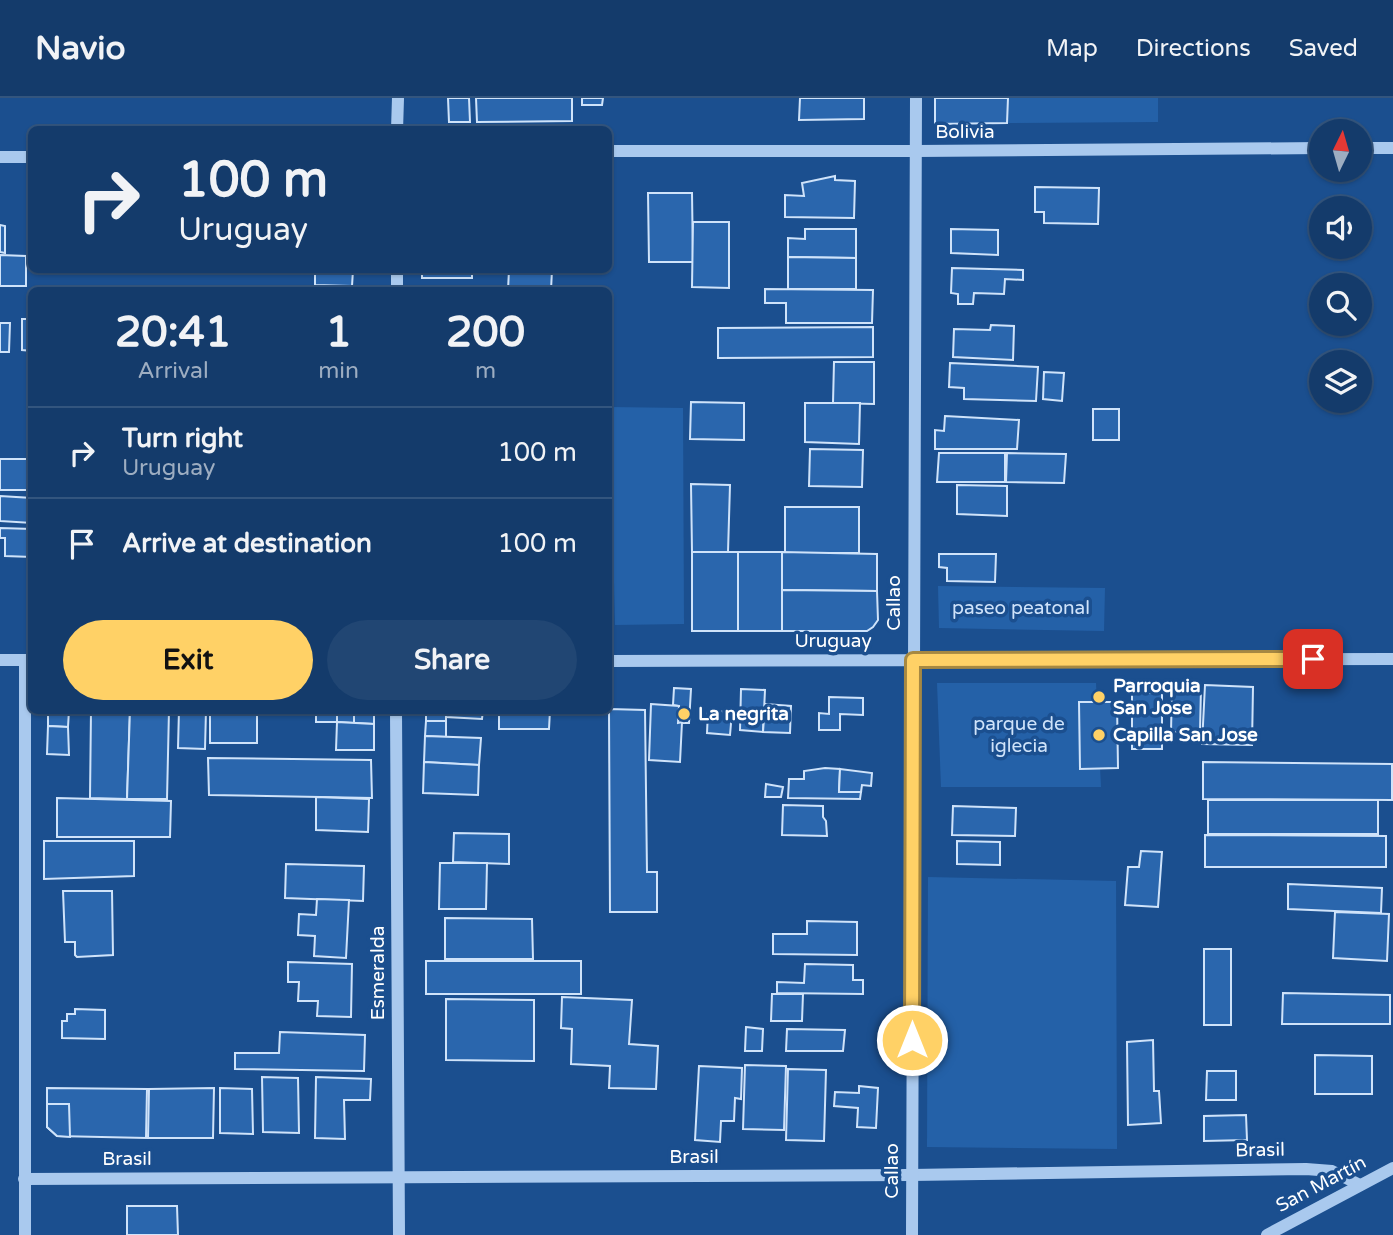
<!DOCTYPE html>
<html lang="en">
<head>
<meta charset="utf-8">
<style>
  body { margin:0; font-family:"Varela Round",sans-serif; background:#214673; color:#f1f3f6; height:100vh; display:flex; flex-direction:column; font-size:26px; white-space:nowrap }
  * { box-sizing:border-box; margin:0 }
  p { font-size:23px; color:#9dadc1 }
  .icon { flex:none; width:38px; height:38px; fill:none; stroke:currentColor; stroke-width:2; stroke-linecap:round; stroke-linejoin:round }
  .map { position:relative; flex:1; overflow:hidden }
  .drawer { position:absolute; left:28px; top:189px; width:584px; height:427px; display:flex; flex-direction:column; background:#143b6b; border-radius:10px; box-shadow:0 2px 5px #0004,0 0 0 2px #33557e }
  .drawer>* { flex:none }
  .top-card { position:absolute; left:28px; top:28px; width:584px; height:147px; border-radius:10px; box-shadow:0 2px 5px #0004,0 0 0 2px #33557e; background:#143b6b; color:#f1f3f6; overflow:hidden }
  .needle { width:46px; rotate:5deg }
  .buttons { position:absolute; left:1309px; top:21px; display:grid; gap:14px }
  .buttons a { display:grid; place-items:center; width:63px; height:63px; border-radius:50%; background:#143b6b; box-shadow:0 2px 5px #0004,0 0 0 2px #33557e; font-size:35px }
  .pin { position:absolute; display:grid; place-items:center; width:60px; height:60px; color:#fff; margin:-30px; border-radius:14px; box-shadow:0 4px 10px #0006 }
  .me { position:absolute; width:77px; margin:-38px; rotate:0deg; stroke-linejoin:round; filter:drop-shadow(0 0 5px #0008) }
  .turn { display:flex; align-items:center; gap:24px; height:147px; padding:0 35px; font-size:32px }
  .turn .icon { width:91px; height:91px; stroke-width:2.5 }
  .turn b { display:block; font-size:49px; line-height:60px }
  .eta { display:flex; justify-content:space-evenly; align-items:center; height:119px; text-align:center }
  .eta b { font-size:42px; font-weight:800; line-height:49px }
  .primary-button { display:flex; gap:14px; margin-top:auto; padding:14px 35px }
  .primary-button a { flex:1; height:80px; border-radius:42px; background:#ffd166; color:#111; font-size:28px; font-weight:800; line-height:80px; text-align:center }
  .primary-button a+a { background:#214673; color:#f1f3f6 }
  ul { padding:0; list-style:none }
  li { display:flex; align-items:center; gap:21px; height:91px; padding:0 35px; border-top:2px solid #33557e }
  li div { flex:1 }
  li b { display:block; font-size:26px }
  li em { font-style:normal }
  header { display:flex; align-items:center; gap:42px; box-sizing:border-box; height:98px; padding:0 35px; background:#143b6b; border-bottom:2px solid #33557e }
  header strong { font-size:33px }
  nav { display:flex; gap:38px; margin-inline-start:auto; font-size:24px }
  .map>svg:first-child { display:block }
  .green { fill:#2461a8 }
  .building { fill:#2a66ad; stroke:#cfe3fa; stroke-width:2 }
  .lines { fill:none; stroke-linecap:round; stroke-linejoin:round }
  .minor { stroke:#a9c9ee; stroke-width:12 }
  .route-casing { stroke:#a68842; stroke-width:18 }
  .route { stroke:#ffd166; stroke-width:12 }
  .poi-dot { fill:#ffd166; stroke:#1b4f8f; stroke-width:2.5 }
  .labels { text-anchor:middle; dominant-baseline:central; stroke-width:7; stroke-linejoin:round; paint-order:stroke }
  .street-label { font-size:19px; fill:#fff; stroke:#1b4f8f }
  .park-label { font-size:19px; fill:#cfe3fa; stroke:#1b4f8f }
  .poi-label { font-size:19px; font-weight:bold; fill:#fff; stroke:#1b4f8f; text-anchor:start }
</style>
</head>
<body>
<header>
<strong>Navio</strong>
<nav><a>Map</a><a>Directions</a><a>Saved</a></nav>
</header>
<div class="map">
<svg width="1393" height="1137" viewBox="0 0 1393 1137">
  <rect width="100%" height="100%" fill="#1b4f8f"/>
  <g class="green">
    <path d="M 1008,0 L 1158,0 L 1158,24 L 1007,25 Z"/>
    <path d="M 610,309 L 683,310 L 684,526 L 615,527 Z"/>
    <path d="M 938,488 L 1105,490 L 1104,533 L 939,530 Z"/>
    <path d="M 937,585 L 1096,585 L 1101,689 L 941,689 Z"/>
    <path d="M 928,779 L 1116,783 L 1117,1051 L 927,1049 Z"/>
  </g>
  <g class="building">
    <path d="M 448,0 L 469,0 L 470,24 L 449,24 Z"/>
    <path d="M 476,0 L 572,0 L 572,23 L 477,24 Z"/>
    <path d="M 582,0 L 603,0 L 602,7 L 582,7 Z"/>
    <path d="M 800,0 L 864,0 L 864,21 L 799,22 Z"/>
    <path d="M 935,0 L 1008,0 L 1007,25 L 935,26 Z"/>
    <path d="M 835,78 L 835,82 L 855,83 L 854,120 L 785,119 L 785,97 L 804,98 L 802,85 Z"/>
    <path d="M 1035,89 L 1099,90 L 1098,126 L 1044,125 L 1044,114 L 1035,114 Z"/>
    <path d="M 648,95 L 692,95 L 693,164 L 649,164 Z"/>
    <path d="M 693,124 L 729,124 L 729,190 L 692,189 Z"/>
    <path d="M 0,127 L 5,128 L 5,155 L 0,154 Z"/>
    <path d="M 805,131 L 856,131 L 856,160 L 788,159 L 788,140 L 805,141 Z"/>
    <path d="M 951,131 L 998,132 L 998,157 L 951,155 Z"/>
    <path d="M 0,157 L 26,158 L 26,188 L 0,188 Z"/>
    <path d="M 788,159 L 856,160 L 856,191 L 788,191 Z"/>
    <path d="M 952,170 L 1023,172 L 1023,182 L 1005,181 L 1004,196 L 974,195 L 973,206 L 958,206 L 958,196 L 951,195 Z"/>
    <path d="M 315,172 L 353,172 L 352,188 L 315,187 Z"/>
    <rect x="422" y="172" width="50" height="8"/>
    <path d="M 509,172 L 552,172 L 551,192 L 508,192 Z"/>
    <path d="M 421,190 L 506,191 L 506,192 L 421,192 Z"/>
    <path d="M 765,191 L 873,192 L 872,225 L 786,225 L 786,205 L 765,205 Z"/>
    <path d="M 22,221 L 32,221 L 32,253 L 22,252 Z"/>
    <path d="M 0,225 L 10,225 L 9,254 L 0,254 Z"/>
    <path d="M 991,227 L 1014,228 L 1013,262 L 953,259 L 954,231 L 990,232 Z"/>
    <path d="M 873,229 L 873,259 L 718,260 L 718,230 Z"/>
    <path d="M 834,264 L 874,264 L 874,306 L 833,305 Z"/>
    <path d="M 950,265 L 1038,269 L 1036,303 L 964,301 L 964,290 L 949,289 Z"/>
    <path d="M 1044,274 L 1064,275 L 1062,303 L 1043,301 Z"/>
    <path d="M 691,304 L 744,305 L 744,342 L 690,341 Z"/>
    <path d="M 805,305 L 860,305 L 859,346 L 805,344 Z"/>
    <rect x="1093" y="311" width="26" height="31"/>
    <path d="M 945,318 L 1019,322 L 1017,351 L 935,351 L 935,332 L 944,333 Z"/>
    <path d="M 810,351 L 863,352 L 862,389 L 809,388 Z"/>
    <path d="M 939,355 L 1005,355 L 1005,384 L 937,384 Z"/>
    <path d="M 1007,355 L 1066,356 L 1064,385 L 1006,384 Z"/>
    <rect x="0" y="361" width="32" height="31"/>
    <path d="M 691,386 L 730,387 L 728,454 L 692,454 Z"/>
    <path d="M 957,387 L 1007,388 L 1007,418 L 957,416 Z"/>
    <path d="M 0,398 L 32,400 L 32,425 L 0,423 Z"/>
    <rect x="785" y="409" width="74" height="46"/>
    <path d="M 0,430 L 32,431 L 32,459 L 5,458 L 5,440 L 0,440 Z"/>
    <rect x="692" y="454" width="46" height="79"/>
    <rect x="738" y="454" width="44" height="79"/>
    <path d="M 782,454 L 877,456 L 877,493 L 782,492 Z"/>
    <path d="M 939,456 L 996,456 L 995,484 L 947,483 L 947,470 L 939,469 Z"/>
    <path d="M 782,492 L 877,493 L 878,522 L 873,529 L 867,533 L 782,533 Z"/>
    <path d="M 1205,587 L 1253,589 L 1252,647 L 1202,646 Z"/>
    <path d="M 1172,588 L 1201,589 L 1200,634 L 1171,634 Z"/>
    <path d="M 674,590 L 691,591 L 689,625 L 678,625 L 679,608 L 673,607 Z"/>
    <path d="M 741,591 L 765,592 L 763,634 L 740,632 Z"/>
    <rect x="1132" y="595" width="30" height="56"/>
    <path d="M 829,599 L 863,600 L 863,617 L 840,616 L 840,632 L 819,632 L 819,615 L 829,616 Z"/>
    <path d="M 1079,604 L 1117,604 L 1118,670 L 1080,671 Z"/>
    <path d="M 651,606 L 679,608 L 678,625 L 682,624 L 680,664 L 649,662 Z"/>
    <path d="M 765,606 L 791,608 L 790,635 L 763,634 Z"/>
    <path d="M 609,611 L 645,612 L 647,774 L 657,774 L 657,814 L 610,814 Z"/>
    <path d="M 48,612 L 69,612 L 68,629 L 48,628 Z"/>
    <path d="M 91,612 L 130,612 L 127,701 L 90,700 Z"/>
    <path d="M 130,612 L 169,612 L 167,701 L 127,701 Z"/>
    <path d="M 179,612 L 206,612 L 205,651 L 178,650 Z"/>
    <rect x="210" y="612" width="47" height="33"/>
    <rect x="316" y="612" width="21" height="12"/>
    <path d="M 337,612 L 354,612 L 354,625 L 337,624 Z"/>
    <path d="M 354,612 L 374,612 L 374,626 L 354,625 Z"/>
    <rect x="426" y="612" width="20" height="11"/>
    <path d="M 446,612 L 483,612 L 482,621 L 446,619 Z"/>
    <path d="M 499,612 L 550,612 L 549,631 L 499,631 Z"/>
    <path d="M 708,613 L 732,614 L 730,637 L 707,635 Z"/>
    <path d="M 426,623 L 446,623 L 446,639 L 425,638 Z"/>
    <path d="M 337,624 L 374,626 L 374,652 L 336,652 Z"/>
    <path d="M 48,628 L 68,629 L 69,657 L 47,656 Z"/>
    <path d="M 425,638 L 481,640 L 479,667 L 424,664 Z"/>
    <path d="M 208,660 L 371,662 L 372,700 L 209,697 Z"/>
    <path d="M 424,664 L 479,667 L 478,697 L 423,695 Z"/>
    <path d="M 1203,664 L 1392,666 L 1392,702 L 1203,701 Z"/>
    <path d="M 825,670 L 840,671 L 839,694 L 861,694 L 860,701 L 788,700 L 789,681 L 804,681 L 804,673 Z"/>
    <path d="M 840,671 L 872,675 L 871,688 L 862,687 L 861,694 L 839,694 Z"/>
    <path d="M 766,686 L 783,689 L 781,699 L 765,699 Z"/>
    <path d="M 316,699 L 369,701 L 368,734 L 316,732 Z"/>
    <path d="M 57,700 L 171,703 L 170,739 L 57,739 Z"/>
    <rect x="1208" y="702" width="170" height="34"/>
    <path d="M 783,707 L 823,708 L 823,719 L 826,723 L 827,738 L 782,737 Z"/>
    <path d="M 953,708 L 1016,710 L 1015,738 L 952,737 Z"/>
    <path d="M 454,735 L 509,736 L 509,766 L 453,764 Z"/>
    <path d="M 1205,737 L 1386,738 L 1386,769 L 1205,769 Z"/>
    <path d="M 44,743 L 134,743 L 134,778 L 44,781 Z"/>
    <path d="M 957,743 L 1000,744 L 1000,767 L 957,766 Z"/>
    <path d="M 1141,753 L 1162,754 L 1158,809 L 1125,807 L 1128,769 L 1139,769 Z"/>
    <path d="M 440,765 L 487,765 L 486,811 L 439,811 Z"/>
    <path d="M 286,766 L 364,768 L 363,803 L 285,800 Z"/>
    <path d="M 1288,786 L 1382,790 L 1381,815 L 1288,811 Z"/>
    <path d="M 63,793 L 112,793 L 113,857 L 77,859 L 75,857 L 75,844 L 65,844 Z"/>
    <path d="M 317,801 L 349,802 L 346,860 L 314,858 L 315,838 L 298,837 L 299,816 L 316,817 Z"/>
    <path d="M 1335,814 L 1389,816 L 1387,863 L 1333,860 Z"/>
    <path d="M 445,820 L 532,821 L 533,861 L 445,861 Z"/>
    <path d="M 807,823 L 857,824 L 857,857 L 773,856 L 773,836 L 807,836 Z"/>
    <rect x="1204" y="851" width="27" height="76"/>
    <rect x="426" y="863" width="155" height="33"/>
    <path d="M 288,864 L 352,866 L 351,919 L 317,918 L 318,903 L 298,903 L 299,884 L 288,884 Z"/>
    <path d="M 805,866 L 853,867 L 853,882 L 863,882 L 863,896 L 777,895 L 777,884 L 804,885 Z"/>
    <path d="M 1283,895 L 1390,897 L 1390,926 L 1282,926 Z"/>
    <path d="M 772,896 L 803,896 L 802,923 L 771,923 Z"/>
    <path d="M 562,899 L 632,902 L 629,946 L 658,948 L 656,991 L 609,990 L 610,968 L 571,966 L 572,931 L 561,930 Z"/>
    <path d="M 446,901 L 534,902 L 534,963 L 446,962 Z"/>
    <path d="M 75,911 L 105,912 L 105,941 L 62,940 L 62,923 L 67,923 L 67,916 L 75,916 Z"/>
    <path d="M 746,929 L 763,931 L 762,953 L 745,953 Z"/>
    <path d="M 787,931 L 845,932 L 843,953 L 786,953 Z"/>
    <path d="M 280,934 L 365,937 L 364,973 L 235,971 L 235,955 L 279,955 Z"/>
    <path d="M 1153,942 L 1154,993 L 1159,993 L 1161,1025 L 1128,1027 L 1127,944 Z"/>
    <path d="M 1315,957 L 1372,958 L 1372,996 L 1315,996 Z"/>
    <path d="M 745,967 L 786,968 L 784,1032 L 743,1031 Z"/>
    <path d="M 699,968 L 742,970 L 741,1001 L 735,1000 L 734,1023 L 721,1023 L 720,1044 L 695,1042 Z"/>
    <path d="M 788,971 L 826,972 L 824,1043 L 786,1042 Z"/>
    <path d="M 1207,973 L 1236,973 L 1236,1002 L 1206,1002 Z"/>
    <path d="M 262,979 L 298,980 L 299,1035 L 263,1034 Z"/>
    <path d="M 316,979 L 371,981 L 370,1002 L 344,1002 L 345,1041 L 315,1040 Z"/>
    <path d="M 859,988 L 878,990 L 876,1030 L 857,1029 L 858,1010 L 834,1008 L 835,994 L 859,995 Z"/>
    <path d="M 47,990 L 147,991 L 146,1040 L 57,1038 L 47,1029 Z"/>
    <path d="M 214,990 L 213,1040 L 148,1040 L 149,991 Z"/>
    <path d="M 220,990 L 252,991 L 253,1036 L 220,1035 Z"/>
    <path d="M 47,1006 L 69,1006 L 70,1039 L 57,1038 L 47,1029 Z"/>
    <path d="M 1246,1017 L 1247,1042 L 1204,1043 L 1204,1018 Z"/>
    <path d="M 127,1108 L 177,1108 L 178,1137 L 127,1137 Z"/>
  </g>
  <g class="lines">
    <g class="minor">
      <path d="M 397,32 L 398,0"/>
      <path d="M 1360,50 L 1393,50"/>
      <path d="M 609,53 L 916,53 L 1321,50"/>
      <path d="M 0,59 L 32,59"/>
      <path d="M 397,192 L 397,172"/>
      <path d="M 0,562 L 31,562"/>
      <path d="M 609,563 L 1393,561"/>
      <path d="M 396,612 L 399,1137"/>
      <path d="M 24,1081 L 911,1077 L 1306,1071 L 1332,1073 L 1360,1087"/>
      <path d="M 25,1137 L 25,562"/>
      <path d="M 912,1137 L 916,0"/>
      <path d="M 1267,1137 L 1393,1070"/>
    </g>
  </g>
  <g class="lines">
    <defs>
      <path id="route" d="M 912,942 L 913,562 L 1313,561"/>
    </defs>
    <use href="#route" class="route-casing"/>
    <use href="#route" class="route"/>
  </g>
  <g class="poi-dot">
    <circle cx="1099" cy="599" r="7"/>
    <circle cx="684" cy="616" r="7"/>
    <circle cx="1099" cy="637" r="7"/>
  </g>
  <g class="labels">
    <g class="street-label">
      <text x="965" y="34">Bolivia</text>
      <text transform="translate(894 505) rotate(-90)">Callao</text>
      <text x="833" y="543">Uruguay</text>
      <text transform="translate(378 875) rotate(-90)">Esmeralda</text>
      <text transform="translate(1260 1052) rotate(-1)">Brasil</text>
      <text x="694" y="1059">Brasil</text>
      <text x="127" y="1061">Brasil</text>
      <text transform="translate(892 1073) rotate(-90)">Callao</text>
      <text transform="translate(1321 1086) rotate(-28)">San Martín</text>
    </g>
    <g class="park-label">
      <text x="1021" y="510">paseo peatonal</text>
      <text x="1019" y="626">parque de<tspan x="1019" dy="22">iglecia</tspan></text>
    </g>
    <g class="poi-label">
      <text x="1113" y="588">Parroquia<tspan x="1113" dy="22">San Jose</tspan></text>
      <text x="698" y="616">La negrita</text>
      <text x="1113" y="637">Capilla San Jose</text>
    </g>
  </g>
</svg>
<div class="buttons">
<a><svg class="needle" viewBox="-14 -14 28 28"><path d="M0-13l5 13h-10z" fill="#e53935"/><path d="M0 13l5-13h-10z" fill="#9dadc1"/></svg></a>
<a><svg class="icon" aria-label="sound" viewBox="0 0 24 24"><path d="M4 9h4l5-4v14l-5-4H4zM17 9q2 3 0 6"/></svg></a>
<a><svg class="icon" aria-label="search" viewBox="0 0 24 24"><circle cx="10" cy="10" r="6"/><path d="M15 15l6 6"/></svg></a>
<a><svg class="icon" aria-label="layers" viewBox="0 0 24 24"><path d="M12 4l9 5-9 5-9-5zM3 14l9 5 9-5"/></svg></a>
</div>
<div class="pin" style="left:1313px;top:561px;background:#d93025"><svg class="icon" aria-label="arrive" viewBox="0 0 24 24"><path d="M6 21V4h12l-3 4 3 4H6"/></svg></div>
<svg class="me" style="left:912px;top:942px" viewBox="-20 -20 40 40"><circle r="17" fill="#ffd166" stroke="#fff" stroke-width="3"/><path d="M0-11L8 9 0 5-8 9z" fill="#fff"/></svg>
<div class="top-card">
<div class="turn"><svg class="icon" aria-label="right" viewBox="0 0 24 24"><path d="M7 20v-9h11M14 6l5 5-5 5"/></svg><div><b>100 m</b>Uruguay</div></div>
</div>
<section class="drawer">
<div class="eta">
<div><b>20:41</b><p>Arrival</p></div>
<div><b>1</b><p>min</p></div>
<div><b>200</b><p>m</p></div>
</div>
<ul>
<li><svg class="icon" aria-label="right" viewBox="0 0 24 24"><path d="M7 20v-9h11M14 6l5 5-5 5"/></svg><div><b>Turn right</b><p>Uruguay</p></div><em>100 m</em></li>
<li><svg class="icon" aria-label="arrive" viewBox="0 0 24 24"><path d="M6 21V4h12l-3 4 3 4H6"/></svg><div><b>Arrive at destination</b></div><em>100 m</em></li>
</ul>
<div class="primary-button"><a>Exit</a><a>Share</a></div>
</section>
</div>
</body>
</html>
